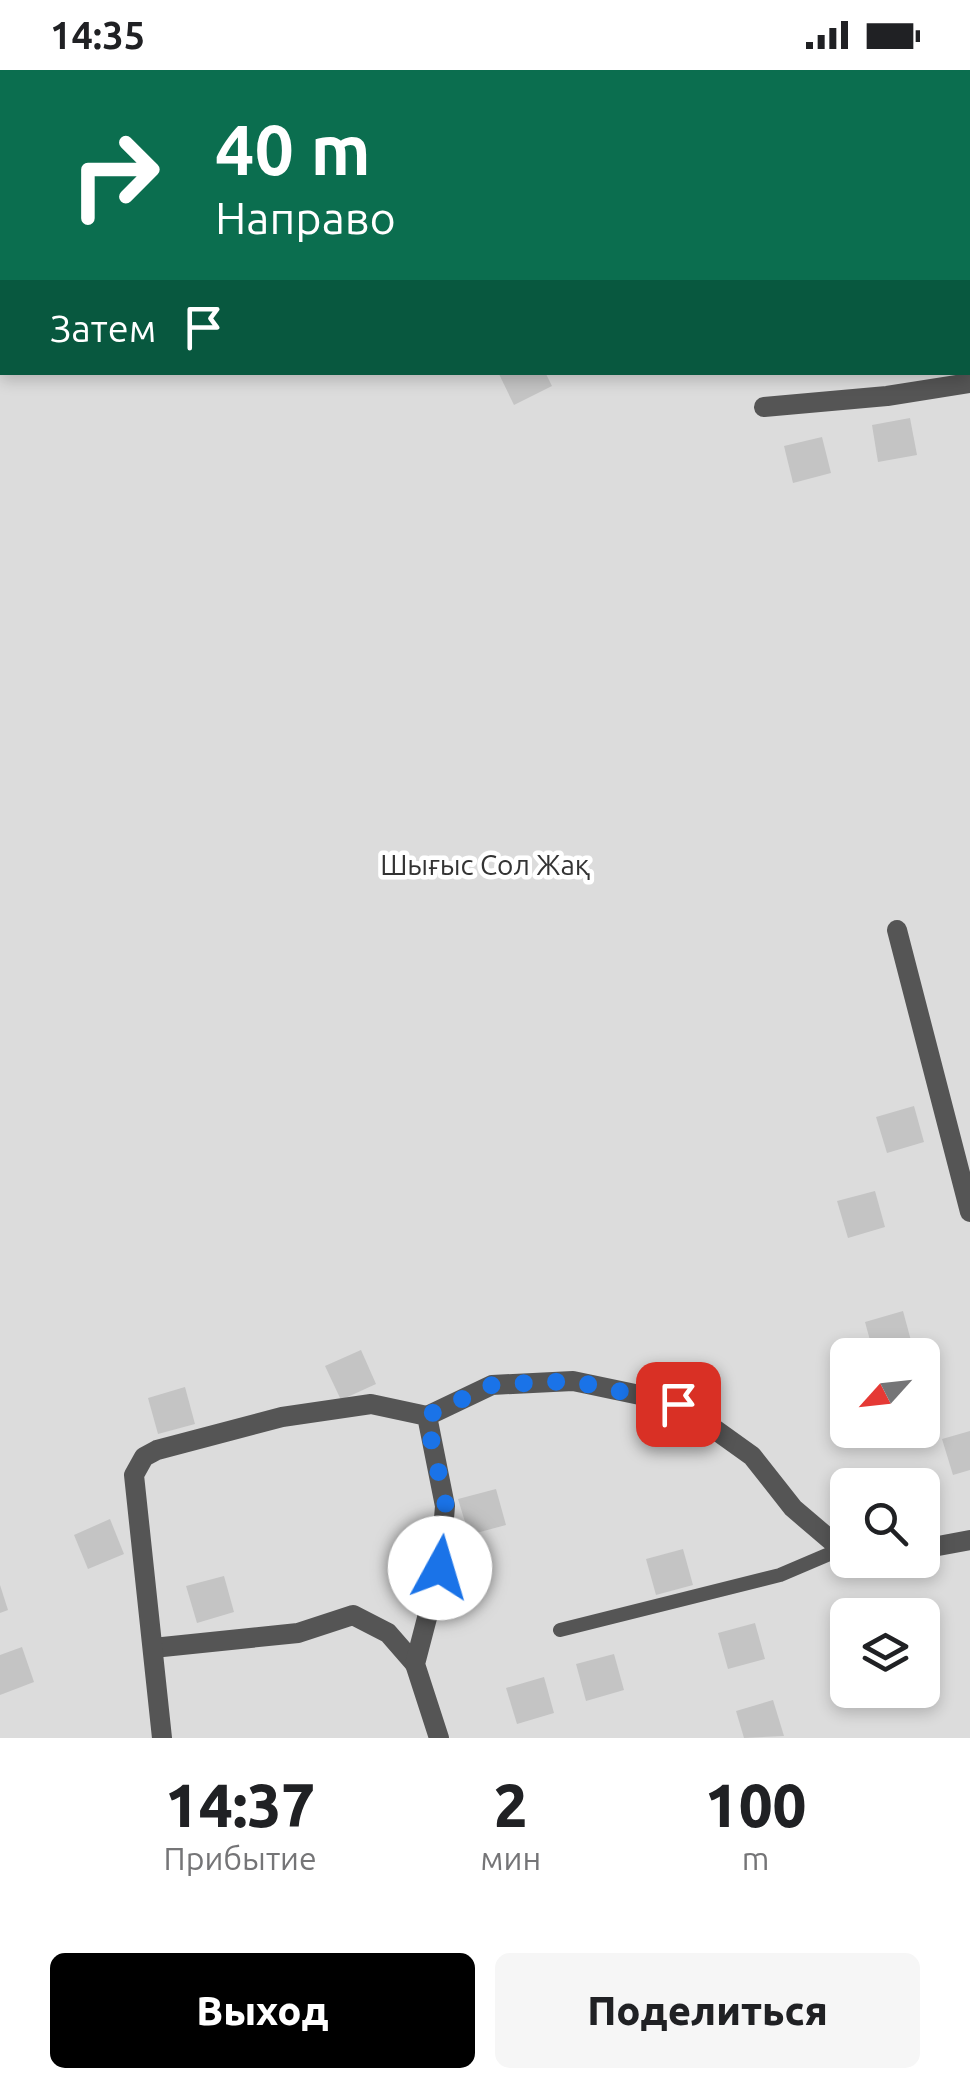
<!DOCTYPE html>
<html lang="ru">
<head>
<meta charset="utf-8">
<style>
  body { margin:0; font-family:Ubuntu,sans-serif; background:#f6f6f6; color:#202124; height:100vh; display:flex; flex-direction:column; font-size:38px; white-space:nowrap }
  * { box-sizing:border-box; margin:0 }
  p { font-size:32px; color:#757577 }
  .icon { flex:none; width:55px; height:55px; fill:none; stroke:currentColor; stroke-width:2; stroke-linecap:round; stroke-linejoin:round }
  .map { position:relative; height:1668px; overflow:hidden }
  .details { display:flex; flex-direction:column; background:#fff; flex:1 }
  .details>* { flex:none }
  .guide { position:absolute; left:0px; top:0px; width:970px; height:305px; box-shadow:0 5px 15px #0003; background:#0b6e4f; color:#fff; overflow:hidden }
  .needle { width:65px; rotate:243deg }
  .fabs { position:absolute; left:830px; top:1268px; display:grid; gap:20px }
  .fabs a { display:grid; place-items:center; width:110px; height:110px; border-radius:15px; background:#fff; box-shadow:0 5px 15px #0003; font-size:50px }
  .pin { position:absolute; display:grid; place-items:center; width:85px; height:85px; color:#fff; margin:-42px; border-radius:20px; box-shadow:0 5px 15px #0006 }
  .me { position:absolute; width:110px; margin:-55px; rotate:6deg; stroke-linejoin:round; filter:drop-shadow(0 0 8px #0008) }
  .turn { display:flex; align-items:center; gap:35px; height:210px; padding:0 50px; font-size:45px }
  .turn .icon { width:130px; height:130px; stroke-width:2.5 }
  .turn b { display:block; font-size:70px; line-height:85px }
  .then { display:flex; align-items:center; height:95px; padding:0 50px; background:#0003; gap:20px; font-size:38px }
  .eta { display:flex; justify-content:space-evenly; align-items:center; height:170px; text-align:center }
  .eta b { font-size:60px; font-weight:800; line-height:70px }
  .cta { display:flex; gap:20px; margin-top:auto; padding:20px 50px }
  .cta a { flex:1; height:115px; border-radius:15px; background:#000; color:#fff; font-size:40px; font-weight:800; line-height:115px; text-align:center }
  .cta a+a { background:#f6f6f6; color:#202124 }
  .status { display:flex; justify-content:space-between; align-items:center; height:70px; padding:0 50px; background:#fff; direction:ltr }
  .status svg { height:28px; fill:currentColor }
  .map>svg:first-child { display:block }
  .green { fill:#dcdcdc; fill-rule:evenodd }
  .building { fill:#c4c4c4 }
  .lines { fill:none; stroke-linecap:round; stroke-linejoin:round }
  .lane { stroke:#555; stroke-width:14 }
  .street { stroke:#555; stroke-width:20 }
  .route { stroke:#1a73e8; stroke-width:18; stroke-dasharray:0 32.4 }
  .labels { text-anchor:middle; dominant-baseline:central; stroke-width:9; stroke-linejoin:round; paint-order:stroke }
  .park-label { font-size:28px; fill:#333; stroke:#fff }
</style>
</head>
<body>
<div class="status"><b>14:35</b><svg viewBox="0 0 49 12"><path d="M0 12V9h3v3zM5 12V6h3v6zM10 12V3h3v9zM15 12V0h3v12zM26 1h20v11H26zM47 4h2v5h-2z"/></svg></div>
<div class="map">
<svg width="970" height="1668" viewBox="0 0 970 1668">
  <rect width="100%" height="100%" fill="#fff"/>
  <path class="green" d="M 0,0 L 970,0 L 970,1668 L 0,1668 ZM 2,2 L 968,2 L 968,302 L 2,302 ZM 848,1285 L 922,1285 L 922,1360 L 848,1360 ZM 848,1415 L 922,1415 L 922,1490 L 848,1490 ZM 848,1545 L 922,1545 L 922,1620 L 848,1620 Z"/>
  <g class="building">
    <path d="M 498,302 L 545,302 L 552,316 L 514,335 Z"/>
    <path d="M 910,348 L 917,385 L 878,392 L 872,355 Z"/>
    <path d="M 822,367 L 831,403 L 793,413 L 784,376 Z"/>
    <path d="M 914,1036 L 924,1072 L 887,1083 L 876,1047 Z"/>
    <path d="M 875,1121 L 885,1157 L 848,1168 L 837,1131 Z"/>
    <path d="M 903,1241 L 913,1278 L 874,1285 L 865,1252 Z"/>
    <path d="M 361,1280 L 376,1314 L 341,1330 L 325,1296 Z"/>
    <path d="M 185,1317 L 195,1354 L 158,1364 L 148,1328 Z"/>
    <path d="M 970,1361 L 970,1400 L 953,1405 L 942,1369 Z"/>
    <path d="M 496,1419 L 506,1455 L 469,1465 L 458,1429 Z"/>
    <path d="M 110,1449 L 124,1484 L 88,1499 L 74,1465 Z"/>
    <path d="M 683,1479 L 693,1515 L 656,1525 L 646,1489 Z"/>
    <path d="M 224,1506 L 234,1542 L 197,1553 L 186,1516 Z"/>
    <path d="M 0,1515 L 8,1540 L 0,1543 Z"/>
    <path d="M 755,1553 L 765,1589 L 728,1599 L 718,1563 Z"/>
    <path d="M 848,1571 L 848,1610 L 844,1611 L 833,1575 Z"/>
    <path d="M 22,1577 L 34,1612 L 0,1625 L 0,1585 Z"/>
    <path d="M 614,1584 L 624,1620 L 586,1631 L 576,1594 Z"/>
    <path d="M 544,1607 L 554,1643 L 517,1654 L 506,1618 Z"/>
    <path d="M 773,1630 L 784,1666 L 744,1668 L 736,1641 Z"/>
  </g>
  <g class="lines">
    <path class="lane" d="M 560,1560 L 780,1505 L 841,1479"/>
    <g class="street">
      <path d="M 764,337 L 887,326 L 970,313"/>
      <path d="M 897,860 L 970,1142"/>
      <path d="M 427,1346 L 492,1315 L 573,1311 L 678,1333 L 752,1386 L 793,1438 L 841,1479 L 848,1479"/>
      <path d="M 922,1479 L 970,1470"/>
      <path d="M 153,1578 L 298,1563 L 353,1545 L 388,1563 L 415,1594"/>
      <path d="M 162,1668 L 134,1405 L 144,1387 L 157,1380 L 282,1347 L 371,1334 L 427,1346 L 445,1436 L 440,1498 L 415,1594 L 439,1668"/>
    </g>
  </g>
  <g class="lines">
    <path class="route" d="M 440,1498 L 446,1436 L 426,1346 L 492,1315 L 546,1312 L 573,1311 L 678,1334"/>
  </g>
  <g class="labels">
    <g class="park-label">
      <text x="485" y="794">Шығыс Сол Жақ</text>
    </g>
  </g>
</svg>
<div class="fabs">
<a><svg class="needle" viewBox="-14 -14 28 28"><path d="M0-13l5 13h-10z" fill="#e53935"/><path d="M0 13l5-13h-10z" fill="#757577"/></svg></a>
<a><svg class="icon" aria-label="search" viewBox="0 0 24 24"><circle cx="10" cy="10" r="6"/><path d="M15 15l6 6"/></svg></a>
<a><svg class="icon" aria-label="layers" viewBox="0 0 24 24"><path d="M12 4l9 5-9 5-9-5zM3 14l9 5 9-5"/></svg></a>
</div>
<div class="pin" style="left:678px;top:1334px;background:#d93025"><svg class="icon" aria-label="arrive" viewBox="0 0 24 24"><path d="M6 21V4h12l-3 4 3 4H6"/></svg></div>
<svg class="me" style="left:440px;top:1498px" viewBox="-20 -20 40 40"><circle r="19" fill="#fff"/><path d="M0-13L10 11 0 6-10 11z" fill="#1a73e8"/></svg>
<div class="guide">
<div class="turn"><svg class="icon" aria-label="right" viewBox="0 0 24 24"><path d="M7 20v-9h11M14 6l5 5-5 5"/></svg><div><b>40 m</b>Направо</div></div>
<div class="then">Затем<svg class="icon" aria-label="arrive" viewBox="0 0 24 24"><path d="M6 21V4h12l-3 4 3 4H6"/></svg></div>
</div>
</div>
<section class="details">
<div class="eta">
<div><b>14:37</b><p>Прибытие</p></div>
<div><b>2</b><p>мин</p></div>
<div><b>100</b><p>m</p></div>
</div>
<div class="cta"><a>Выход</a><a>Поделиться</a></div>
</section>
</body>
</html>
